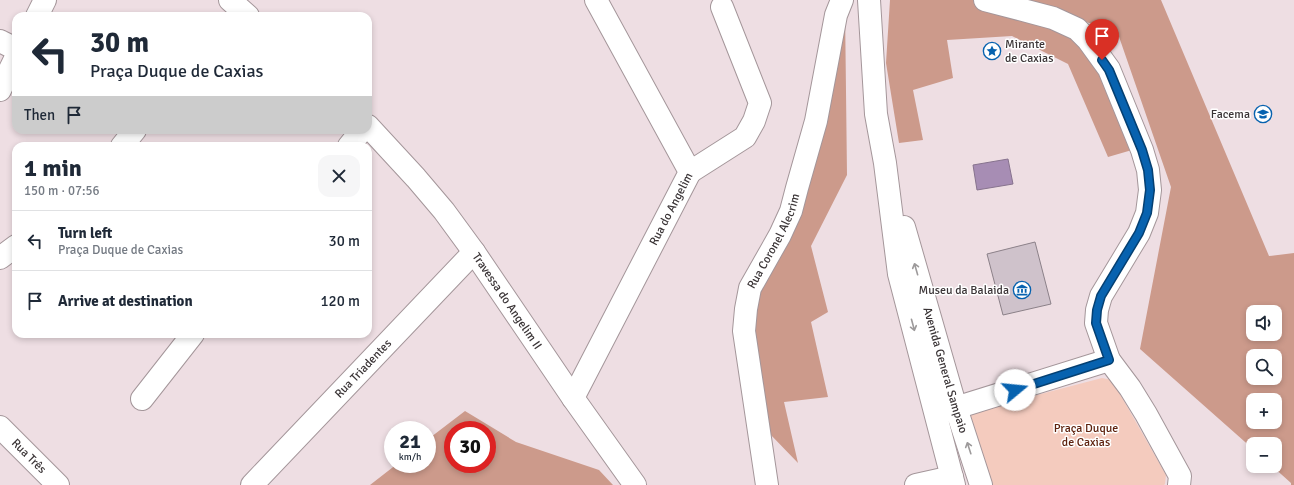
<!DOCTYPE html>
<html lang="en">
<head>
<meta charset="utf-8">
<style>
  body { margin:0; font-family:Signika,sans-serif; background:#f6f6f7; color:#1f2937; height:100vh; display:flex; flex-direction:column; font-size:15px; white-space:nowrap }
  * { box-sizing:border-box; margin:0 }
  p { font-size:13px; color:#747a83 }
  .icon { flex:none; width:22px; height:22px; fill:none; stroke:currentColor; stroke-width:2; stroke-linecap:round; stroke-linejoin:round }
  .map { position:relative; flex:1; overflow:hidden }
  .details { position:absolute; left:12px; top:142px; width:360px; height:196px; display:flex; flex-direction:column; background:#fff; border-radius:12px; box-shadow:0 2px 6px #0003 }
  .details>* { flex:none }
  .guide { position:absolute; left:12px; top:12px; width:360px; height:122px; border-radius:12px; box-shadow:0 2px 6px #0003; background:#fff; color:#1f2937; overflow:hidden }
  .buttons { position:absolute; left:1246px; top:305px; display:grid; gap:8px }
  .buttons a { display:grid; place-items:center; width:36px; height:36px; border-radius:8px; background:#fff; box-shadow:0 2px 6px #0003; font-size:20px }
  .speed { position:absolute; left:384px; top:421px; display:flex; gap:8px; font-size:20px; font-weight:700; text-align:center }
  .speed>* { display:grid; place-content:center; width:52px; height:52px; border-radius:50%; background:#fff; box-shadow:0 2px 6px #0003; line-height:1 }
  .speed small { font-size:10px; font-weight:400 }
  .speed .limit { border:6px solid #d22; background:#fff; color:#111 }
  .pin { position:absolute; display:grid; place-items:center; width:34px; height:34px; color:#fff; margin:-41px -17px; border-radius:50% 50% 50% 0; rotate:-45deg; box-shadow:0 0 4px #0007 }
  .pin .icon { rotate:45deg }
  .me { position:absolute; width:44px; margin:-22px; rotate:73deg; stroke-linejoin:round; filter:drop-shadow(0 0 3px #0008) }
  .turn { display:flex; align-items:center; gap:14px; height:84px; padding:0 12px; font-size:18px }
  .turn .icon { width:52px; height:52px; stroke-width:2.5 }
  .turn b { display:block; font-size:28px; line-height:34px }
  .then { display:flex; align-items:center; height:38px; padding:0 12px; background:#0003; gap:8px; font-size:15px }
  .round { display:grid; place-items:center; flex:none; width:42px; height:42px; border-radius:12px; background:#f6f6f7 }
  .headline { display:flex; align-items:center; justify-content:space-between; height:68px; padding:0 12px }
  h1 { font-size:24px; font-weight:700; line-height:30px }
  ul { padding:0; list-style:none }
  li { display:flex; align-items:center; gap:12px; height:60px; padding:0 12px; border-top:1px solid #e0e1e3 }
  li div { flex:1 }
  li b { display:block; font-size:15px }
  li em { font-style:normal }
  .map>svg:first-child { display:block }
  .green { fill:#f4cbbe }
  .forest { fill:#cc9a8b; fill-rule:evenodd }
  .water { fill:#a78db4; stroke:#87738e }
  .building { fill:#cfc2cb; stroke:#8b8088 }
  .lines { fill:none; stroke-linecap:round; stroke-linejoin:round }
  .minor-casing { stroke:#a4969a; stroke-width:24 }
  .minor { stroke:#fff; stroke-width:22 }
  .oneway { stroke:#9d9a9b }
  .route-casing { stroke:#054072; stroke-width:10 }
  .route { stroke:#0762af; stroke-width:7 }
  .labels { text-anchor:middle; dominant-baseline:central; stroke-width:3; stroke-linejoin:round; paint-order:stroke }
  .poi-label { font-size:12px; fill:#3b3537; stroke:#fff; text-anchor:end }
  .street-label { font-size:12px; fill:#3b3537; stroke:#fff }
  .park-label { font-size:12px; fill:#5e220e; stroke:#fff }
</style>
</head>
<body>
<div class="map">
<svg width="1294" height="485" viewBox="0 0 1294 485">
  <rect width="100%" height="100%" fill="#eedee3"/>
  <path class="green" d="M 1102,378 L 1112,380 L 1166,475 L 1165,484 L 1164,485 L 980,485 L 964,418 L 972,412 Z"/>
  <g class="forest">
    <path d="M 890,0 L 979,0 L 1066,30 L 1103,77 L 1132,150 L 1108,157 L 1068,64 L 1012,36 L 947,40 L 953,78 L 913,90 L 923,140 L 899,143 L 886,63 Z"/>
    <path d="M 1009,0 L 1161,0 L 1269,256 L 1294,253 L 1294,485 L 1291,485 L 1291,483 L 1272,466 L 1275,466 L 1275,444 L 1253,444 L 1253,449 L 1140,349 L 1171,187 L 1117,31 ZM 1253,312 L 1275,312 L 1275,334 L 1253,334 ZM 1253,356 L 1275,356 L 1275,378 L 1253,378 ZM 1253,400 L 1275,400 L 1275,422 L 1253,422 Z"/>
    <path d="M 845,8 L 847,175 L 811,246 L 828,312 L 811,322 L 828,397 L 784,402 L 798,463 L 769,433 L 744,336 L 753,291 L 790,229 Z"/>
    <path d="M 465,411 L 516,442 L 599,470 L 613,485 L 370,485 L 397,464 L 427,464 L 427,440 ZM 453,430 L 487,430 L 487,464 L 453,464 Z"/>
  </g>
  <path class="water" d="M 1008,159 L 1013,184 L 977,190 L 973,165 Z"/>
  <path class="building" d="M 1035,242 L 1051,304 L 1003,315 L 987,254 Z"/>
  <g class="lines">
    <defs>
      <g id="minor">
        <path d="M 230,0 L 248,16"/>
        <path d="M 869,0 L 876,114 L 885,163 L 899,274 L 954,485"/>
        <path d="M 37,16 L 45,0"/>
        <path d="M 0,41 L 16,49"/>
        <path d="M 0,90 L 16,57"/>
        <path id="s1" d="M 368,126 L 416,178 L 444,211 L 474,252 L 573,398 L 635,485"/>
        <path d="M 122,146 L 135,130"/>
        <path d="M 349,146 L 362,130"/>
        <path d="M 690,172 L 745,137 L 754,121 L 760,103 L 722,7"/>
        <path id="s2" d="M 904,227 L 956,408 L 981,485"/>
        <path d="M 0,258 L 16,246"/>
        <path d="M 1109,360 L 1130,388 L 1146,414 L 1180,476 L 1179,485"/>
        <path id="s3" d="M 573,398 L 690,172 L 596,0"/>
        <path d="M 142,399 L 193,334"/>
        <path d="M 936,414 L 1109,360 L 1096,323 L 1097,310 L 1101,296 L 1139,233 L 1147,213 L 1150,190 L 1148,170 L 1142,150 L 1109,69 L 1088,40 L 1077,29 L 1053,18 L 985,0"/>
        <path id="s4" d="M 0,427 L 58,485"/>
        <path id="s5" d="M 252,485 L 474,252"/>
        <path id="s6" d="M 767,485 L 744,331 L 746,309 L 750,288 L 780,235 L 791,211 L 797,188 L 816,121 L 836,15 L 842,0"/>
        <path d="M 916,485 L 952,477"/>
      </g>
    </defs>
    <use href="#minor" class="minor-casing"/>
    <use href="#minor" class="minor"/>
  </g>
  <defs><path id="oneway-shaft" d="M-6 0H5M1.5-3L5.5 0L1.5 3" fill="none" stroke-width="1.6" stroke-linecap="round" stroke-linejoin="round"/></defs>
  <g class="oneway">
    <use href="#oneway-shaft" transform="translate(916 269) rotate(-106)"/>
    <use href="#oneway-shaft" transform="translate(913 325) rotate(75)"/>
    <use href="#oneway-shaft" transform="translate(969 448) rotate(-108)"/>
  </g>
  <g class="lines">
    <defs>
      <path id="route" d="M 1015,390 L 1109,360 L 1096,323 L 1097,310 L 1101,296 L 1139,233 L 1147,213 L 1150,190 L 1148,170 L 1142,150 L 1109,70 L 1102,60"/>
    </defs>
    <use href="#route" class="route-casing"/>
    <use href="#route" class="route"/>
  </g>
  <defs>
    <symbol id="sight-ring" viewBox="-11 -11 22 22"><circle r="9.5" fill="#fff" stroke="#0762af" stroke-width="1.5"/><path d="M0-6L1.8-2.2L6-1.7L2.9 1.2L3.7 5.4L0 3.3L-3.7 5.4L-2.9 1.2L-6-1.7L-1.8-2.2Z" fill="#0762af"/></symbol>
    <symbol id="university-ring" viewBox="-11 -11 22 22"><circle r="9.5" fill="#fff" stroke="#0762af" stroke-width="1.5"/><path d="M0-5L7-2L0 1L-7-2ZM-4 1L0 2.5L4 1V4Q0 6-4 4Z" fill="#0762af"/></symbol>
    <symbol id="museum-ring" viewBox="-11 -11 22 22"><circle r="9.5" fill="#fff" stroke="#0762af" stroke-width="1.5"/><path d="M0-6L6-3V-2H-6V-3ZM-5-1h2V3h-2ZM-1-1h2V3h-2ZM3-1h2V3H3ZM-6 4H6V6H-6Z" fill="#0762af"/></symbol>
  </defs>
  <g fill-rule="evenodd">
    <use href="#sight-ring" x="982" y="41" width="20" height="20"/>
    <use href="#university-ring" x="1253" y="104" width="20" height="20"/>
    <use href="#museum-ring" x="1012" y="280" width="20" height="20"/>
  </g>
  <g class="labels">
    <g class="poi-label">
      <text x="1005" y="44" text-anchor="start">Mirante<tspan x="1005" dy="14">de Caxias</tspan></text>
      <text x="1250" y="114">Facema</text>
      <text x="1009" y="290">Museu da Balaida</text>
    </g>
    <g class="street-label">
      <text stroke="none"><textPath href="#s3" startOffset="213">Rua do Angelim</textPath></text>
      <text stroke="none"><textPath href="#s6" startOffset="252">Rua Coronel Alecrim</textPath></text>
      <text stroke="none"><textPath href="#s1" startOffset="224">Travessa do Angelim II</textPath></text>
      <text stroke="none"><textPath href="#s5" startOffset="161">Rua Triadentes</textPath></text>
      <text stroke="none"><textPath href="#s2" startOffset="149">Avenida General Sampaio</textPath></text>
      <text stroke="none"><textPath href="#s4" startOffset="41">Rua Três</textPath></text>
    </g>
    <g class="park-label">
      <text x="1086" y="428">Praça Duque<tspan x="1086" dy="14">de Caxias</tspan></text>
    </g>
  </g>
</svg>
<div class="buttons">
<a><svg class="icon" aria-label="sound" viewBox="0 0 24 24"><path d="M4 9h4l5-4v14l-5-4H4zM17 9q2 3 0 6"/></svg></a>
<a><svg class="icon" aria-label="search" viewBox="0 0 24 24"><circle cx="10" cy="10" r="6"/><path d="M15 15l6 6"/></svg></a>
<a>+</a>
<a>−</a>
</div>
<div class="speed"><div>21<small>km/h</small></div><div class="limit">30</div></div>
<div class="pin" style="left:1102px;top:60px;background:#d93025"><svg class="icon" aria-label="arrive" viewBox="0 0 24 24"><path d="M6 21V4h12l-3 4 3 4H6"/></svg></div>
<svg class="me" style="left:1015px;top:390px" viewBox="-20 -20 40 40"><circle r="19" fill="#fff"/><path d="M0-13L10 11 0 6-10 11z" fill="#0762af"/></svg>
<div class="guide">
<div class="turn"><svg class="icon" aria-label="left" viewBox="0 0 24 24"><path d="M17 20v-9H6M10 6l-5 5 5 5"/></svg><div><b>30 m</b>Praça Duque de Caxias</div></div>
<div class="then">Then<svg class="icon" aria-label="arrive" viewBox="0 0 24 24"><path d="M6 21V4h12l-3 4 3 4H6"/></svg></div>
</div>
<section class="details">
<div class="headline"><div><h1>1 min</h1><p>150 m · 07:56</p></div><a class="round"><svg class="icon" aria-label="close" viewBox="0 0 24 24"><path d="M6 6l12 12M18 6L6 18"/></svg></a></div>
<ul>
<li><svg class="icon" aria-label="left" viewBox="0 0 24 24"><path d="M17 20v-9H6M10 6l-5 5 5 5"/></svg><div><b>Turn left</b><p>Praça Duque de Caxias</p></div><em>30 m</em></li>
<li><svg class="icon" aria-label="arrive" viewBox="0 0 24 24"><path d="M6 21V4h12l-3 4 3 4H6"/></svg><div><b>Arrive at destination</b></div><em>120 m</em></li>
</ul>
</section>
</div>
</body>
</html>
